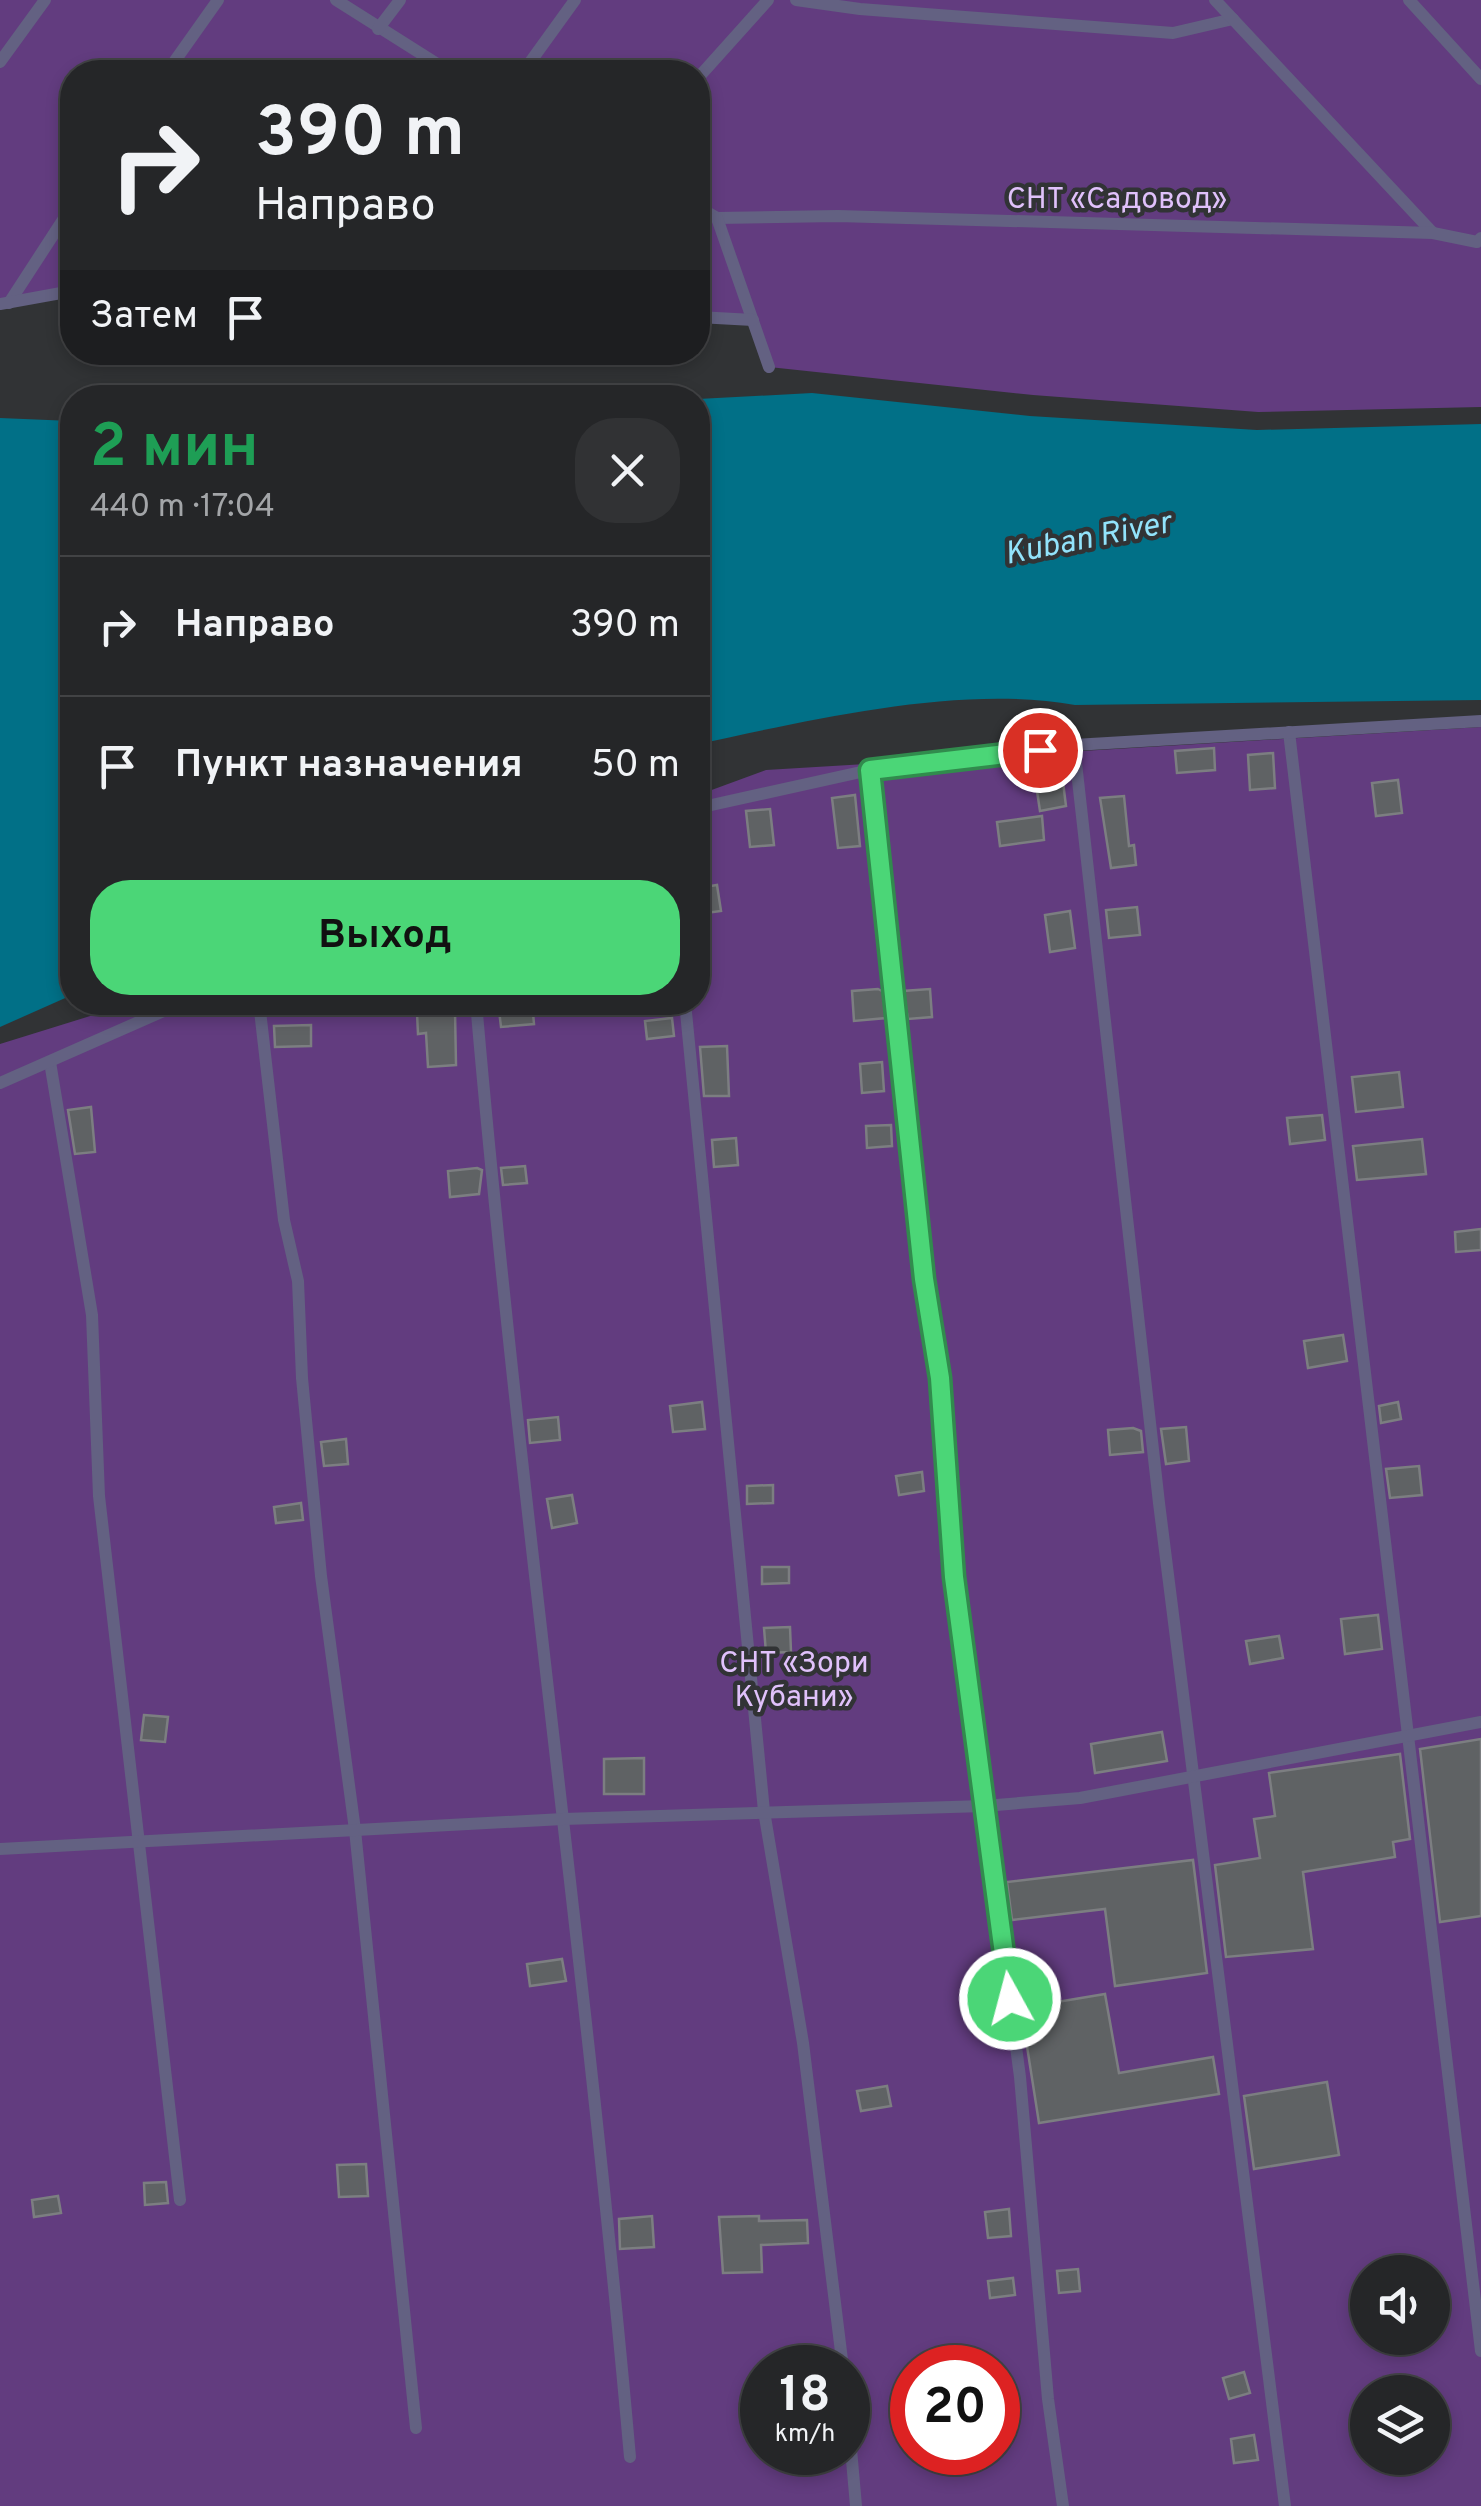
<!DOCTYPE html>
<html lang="ru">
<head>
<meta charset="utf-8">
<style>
  body { margin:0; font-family:Overpass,sans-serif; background:#313234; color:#f1f3f6; height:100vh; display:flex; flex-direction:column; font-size:38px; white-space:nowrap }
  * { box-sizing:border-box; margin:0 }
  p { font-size:32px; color:#a3a5a8 }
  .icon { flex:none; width:55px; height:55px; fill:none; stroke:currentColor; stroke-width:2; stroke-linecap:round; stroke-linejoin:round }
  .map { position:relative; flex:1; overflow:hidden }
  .sheet { position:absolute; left:60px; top:385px; width:650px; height:630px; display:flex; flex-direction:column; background:#252628; border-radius:40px; box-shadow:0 5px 15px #0003,0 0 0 2px #424345 }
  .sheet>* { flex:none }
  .top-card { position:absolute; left:60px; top:60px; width:650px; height:305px; border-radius:40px; box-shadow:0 5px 15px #0003,0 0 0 2px #424345; background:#252628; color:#f1f3f6; overflow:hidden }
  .buttons { position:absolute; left:1350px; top:2255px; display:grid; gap:20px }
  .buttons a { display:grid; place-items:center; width:100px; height:100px; border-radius:50%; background:#252628; box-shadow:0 5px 15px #0003,0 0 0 2px #424345; font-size:50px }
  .speed { position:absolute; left:740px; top:2345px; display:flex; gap:20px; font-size:50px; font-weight:700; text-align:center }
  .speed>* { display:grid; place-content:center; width:130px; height:130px; border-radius:50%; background:#252628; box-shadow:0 5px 15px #0003,0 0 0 2px #424345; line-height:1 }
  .speed small { font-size:25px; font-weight:400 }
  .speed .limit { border:15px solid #d22; background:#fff; color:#111 }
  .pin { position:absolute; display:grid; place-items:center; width:85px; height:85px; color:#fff; margin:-42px; border:5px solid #fff; border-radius:50%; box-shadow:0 2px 10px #0007 }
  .me { position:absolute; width:110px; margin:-55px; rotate:353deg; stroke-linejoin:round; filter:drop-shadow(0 0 8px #0008) }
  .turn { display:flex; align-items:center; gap:35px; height:210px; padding:0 30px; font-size:45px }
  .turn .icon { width:130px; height:130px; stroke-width:2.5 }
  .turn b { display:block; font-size:70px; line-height:85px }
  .then { display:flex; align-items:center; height:95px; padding:0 30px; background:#0003; gap:20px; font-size:38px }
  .round { display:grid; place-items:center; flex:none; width:105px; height:105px; border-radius:40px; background:#313234 }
  .overview { display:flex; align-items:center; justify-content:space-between; height:170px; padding:0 30px }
  h1 { font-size:60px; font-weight:700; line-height:75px; color:#1e9e55 }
  .button { display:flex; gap:20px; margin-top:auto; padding:20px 30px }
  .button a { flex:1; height:115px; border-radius:40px; background:#4bd677; color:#111; font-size:40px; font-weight:700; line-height:115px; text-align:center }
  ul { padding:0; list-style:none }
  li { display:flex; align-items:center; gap:30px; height:140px; padding:0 30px; border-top:2px solid #424345 }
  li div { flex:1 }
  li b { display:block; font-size:38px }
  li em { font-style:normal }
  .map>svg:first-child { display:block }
  .green { fill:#623c7f; fill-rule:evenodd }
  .water { fill:#017087 }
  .building { fill:#5f6264; stroke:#7c7e81; stroke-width:2.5 }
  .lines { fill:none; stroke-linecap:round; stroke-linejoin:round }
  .lane { stroke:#636182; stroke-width:12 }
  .route-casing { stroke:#318b4d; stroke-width:25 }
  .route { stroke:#4bd677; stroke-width:18 }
  .labels { text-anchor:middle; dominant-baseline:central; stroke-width:9; stroke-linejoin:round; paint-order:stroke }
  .park-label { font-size:30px; fill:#e0c1fb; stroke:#313335 }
  .water-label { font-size:32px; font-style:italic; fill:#92e3fb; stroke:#313335 }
</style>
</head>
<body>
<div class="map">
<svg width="1481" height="2506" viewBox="0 0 1481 2506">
  <rect width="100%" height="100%" fill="#313335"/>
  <g class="green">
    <path d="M 0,0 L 1481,0 L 1481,407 L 1258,412 L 1033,395 L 769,367 L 753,320 L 698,317 L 698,72 L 72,72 L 72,291 L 0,305 Z"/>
    <path d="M 1481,727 L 1481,2506 L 0,2506 L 0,1044 L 132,1003 L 698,1002 L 698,795 L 766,770 ZM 1368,2272 L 1432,2272 L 1432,2338 L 1368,2338 ZM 762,2368 L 848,2368 L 848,2452 L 762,2452 ZM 912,2368 L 998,2368 L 998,2452 L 912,2452 ZM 1368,2392 L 1432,2392 L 1432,2458 L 1368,2458 Z"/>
  </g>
  <g class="water">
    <path d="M 812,393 L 1030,416 L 1257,430 L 1481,424 L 1481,700 L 1075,705 C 959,684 812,720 698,744 L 698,399 Z"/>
    <path d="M 0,418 L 72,421 L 72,995 L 0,1027 Z"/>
  </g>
  <g class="building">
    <path d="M 1214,748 L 1215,770 L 1177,773 L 1175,751 Z"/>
    <path d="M 1273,753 L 1275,788 L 1250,790 L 1248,755 Z"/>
    <path d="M 1062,774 L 1066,806 L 1040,811 L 1035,778 Z"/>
    <path d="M 1398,780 L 1402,813 L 1376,816 L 1372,783 Z"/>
    <path d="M 855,795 L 860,846 L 838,848 L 832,798 Z"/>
    <path d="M 1124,796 L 1129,846 L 1134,845 L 1136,865 L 1111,868 L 1100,798 Z"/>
    <path d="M 770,809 L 774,845 L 750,847 L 746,811 Z"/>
    <path d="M 1042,816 L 1044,840 L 1000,846 L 997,822 Z"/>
    <path d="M 717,885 L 721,911 L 698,914 L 698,888 Z"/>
    <path d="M 1137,907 L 1140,935 L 1109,938 L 1106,910 Z"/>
    <path d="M 1070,911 L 1075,948 L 1050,952 L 1045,915 Z"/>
    <path d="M 878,989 L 884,992 L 886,1018 L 854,1021 L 852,991 Z"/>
    <path d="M 930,989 L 932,1017 L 908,1019 L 903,991 Z"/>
    <path d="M 498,1002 L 532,1002 L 534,1024 L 501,1027 Z"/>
    <path d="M 455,1010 L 456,1065 L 428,1067 L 426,1033 L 418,1034 L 417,1013 Z"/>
    <path d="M 672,1018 L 674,1036 L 647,1039 L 645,1021 Z"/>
    <path d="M 311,1025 L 311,1046 L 275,1047 L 274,1026 Z"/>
    <path d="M 727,1046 L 729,1096 L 704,1096 L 700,1047 Z"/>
    <path d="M 882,1062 L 884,1091 L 862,1093 L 860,1064 Z"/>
    <path d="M 1399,1072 L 1403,1107 L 1356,1112 L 1352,1077 Z"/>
    <path d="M 91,1107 L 95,1152 L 75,1154 L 68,1110 Z"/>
    <path d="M 1322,1115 L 1325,1140 L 1290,1144 L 1287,1118 Z"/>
    <path d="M 891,1125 L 892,1146 L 867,1148 L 866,1126 Z"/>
    <path d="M 736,1138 L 738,1165 L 714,1167 L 712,1140 Z"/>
    <path d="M 1422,1139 L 1426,1174 L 1357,1180 L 1353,1146 Z"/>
    <path d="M 525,1166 L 527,1183 L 503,1185 L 501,1168 Z"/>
    <path d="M 477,1168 L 482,1170 L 479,1194 L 450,1197 L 448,1171 Z"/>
    <path d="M 1481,1229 L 1481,1250 L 1456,1252 L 1455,1232 Z"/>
    <path d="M 1343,1335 L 1347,1361 L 1308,1368 L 1304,1341 Z"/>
    <path d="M 702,1402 L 705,1429 L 673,1432 L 670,1406 Z"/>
    <path d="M 1398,1402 L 1401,1419 L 1381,1423 L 1379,1406 Z"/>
    <path d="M 558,1417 L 560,1440 L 530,1443 L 528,1420 Z"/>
    <path d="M 1186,1427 L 1189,1461 L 1166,1464 L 1161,1429 Z"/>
    <path d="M 1133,1428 L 1141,1431 L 1143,1452 L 1110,1455 L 1108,1430 Z"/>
    <path d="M 346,1439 L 348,1464 L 324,1466 L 321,1442 Z"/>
    <path d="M 1419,1466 L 1422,1495 L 1390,1498 L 1386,1469 Z"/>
    <path d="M 922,1472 L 924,1491 L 899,1495 L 896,1476 Z"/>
    <path d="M 773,1485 L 773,1503 L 747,1504 L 747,1486 Z"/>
    <path d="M 572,1495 L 577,1523 L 552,1528 L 547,1499 Z"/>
    <path d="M 301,1503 L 303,1520 L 276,1523 L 274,1507 Z"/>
    <path d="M 762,1567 L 789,1567 L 789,1583 L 762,1584 Z"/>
    <path d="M 1378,1615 L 1382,1649 L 1345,1654 L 1341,1619 Z"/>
    <path d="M 790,1627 L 791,1652 L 766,1653 L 764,1628 Z"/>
    <path d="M 1279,1636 L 1283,1658 L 1250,1664 L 1246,1641 Z"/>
    <path d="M 144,1715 L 168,1717 L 165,1742 L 141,1740 Z"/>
    <path d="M 1162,1732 L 1167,1761 L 1095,1773 L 1091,1744 Z"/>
    <path d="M 1481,1739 L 1481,1916 L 1440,1922 L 1420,1749 Z"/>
    <path d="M 1400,1754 L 1410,1839 L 1393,1842 L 1395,1857 L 1303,1872 L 1313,1949 L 1226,1957 L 1215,1865 L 1260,1858 L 1254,1819 L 1275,1816 L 1269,1773 Z"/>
    <path d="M 644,1758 L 644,1794 L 604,1794 L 604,1759 Z"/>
    <path d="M 1193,1860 L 1207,1973 L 1115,1986 L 1105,1909 L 1012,1920 L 1007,1882 Z"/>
    <path d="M 562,1959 L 566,1981 L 530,1986 L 527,1964 Z"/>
    <path d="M 994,1977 L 997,1999 L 980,2000 L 978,1979 Z"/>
    <path d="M 1105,1994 L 1119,2073 L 1213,2057 L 1219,2094 L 1039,2123 L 1021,2008 Z"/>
    <path d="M 1327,2082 L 1339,2155 L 1254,2169 L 1244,2096 Z"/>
    <path d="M 887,2086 L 891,2106 L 861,2111 L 857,2091 Z"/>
    <path d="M 366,2164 L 368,2196 L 339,2197 L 337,2165 Z"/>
    <path d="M 166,2182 L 168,2203 L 145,2205 L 144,2183 Z"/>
    <path d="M 58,2196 L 61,2213 L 34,2217 L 32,2200 Z"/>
    <path d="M 1009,2209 L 1011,2236 L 988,2238 L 985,2212 Z"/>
    <path d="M 652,2216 L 654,2247 L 620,2249 L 619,2219 Z"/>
    <path d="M 759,2216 L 759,2221 L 807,2220 L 808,2243 L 761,2245 L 762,2272 L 723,2273 L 719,2217 Z"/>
    <path d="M 1078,2269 L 1080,2291 L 1059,2293 L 1057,2271 Z"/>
    <path d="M 1013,2278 L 1015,2295 L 990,2298 L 988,2281 Z"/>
    <path d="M 1244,2372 L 1250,2393 L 1229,2399 L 1223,2378 Z"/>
    <path d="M 1254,2435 L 1258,2460 L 1234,2463 L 1231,2439 Z"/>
  </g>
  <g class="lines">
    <g class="lane">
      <path d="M 336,0 L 450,72"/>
      <path d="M 796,0 L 860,9 L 1173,33 L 1233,19"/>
      <path d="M 1215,0 L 1433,233"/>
      <path d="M 1409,0 L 1481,79"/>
      <path d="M 378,29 L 400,0"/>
      <path d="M 0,62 L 45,0"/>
      <path d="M 167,72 L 218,0"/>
      <path d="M 523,72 L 575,0"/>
      <path d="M 698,78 L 768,0"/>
      <path d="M 698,207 L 717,218 L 838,216 L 1433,233 L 1477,242 L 1481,238"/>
      <path d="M 717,218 L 769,367"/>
      <path d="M 9,303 L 72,206"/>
      <path d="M 0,304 L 72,291"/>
      <path d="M 698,317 L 753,320"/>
      <path d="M 1289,732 L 1481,2351"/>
      <path d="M 1074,745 L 1159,1503 L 1285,2506"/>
      <path d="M 870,770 L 924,1279 L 940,1379 L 954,1577 L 1020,2077 L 1048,2399 L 1063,2506"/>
      <path d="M 698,808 L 870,770 L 1074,745 L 1481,721"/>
      <path d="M 259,1002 L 284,1220 L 298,1281 L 302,1378 L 321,1576 L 355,1830 L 416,2428"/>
      <path d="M 476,1002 C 518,1488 587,1971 630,2457"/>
      <path d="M 685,1002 L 764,1811 L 803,2043 L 843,2368"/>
      <path d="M 50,1062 L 92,1315 L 99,1496 L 180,2200"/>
      <path d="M 0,1083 L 184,1002"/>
      <path d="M 0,1849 L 563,1819 L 984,1806 L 1080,1798 L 1481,1722"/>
      <path d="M 848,2415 L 856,2506"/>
    </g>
  </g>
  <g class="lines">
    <defs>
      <path id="route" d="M 1010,1999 L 954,1577 L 940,1378 L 924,1279 L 870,770 L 1040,750"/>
    </defs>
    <use href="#route" class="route-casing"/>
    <use href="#route" class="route"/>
  </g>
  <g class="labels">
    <g class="park-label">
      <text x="1117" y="200">СНТ «Садовод»</text>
      <text x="794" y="1664">СНТ «Зори<tspan x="794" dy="34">Кубани»</tspan></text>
    </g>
    <g class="water-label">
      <text transform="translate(1088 540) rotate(-11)">Kuban River</text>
    </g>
  </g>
</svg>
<div class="buttons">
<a><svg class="icon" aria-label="sound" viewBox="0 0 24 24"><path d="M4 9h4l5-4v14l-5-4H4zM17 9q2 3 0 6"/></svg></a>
<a><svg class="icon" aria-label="layers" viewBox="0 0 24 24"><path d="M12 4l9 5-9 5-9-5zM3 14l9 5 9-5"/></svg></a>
</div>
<div class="speed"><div>18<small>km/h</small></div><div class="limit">20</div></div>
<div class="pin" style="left:1040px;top:750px;background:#d93025"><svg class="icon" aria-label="arrive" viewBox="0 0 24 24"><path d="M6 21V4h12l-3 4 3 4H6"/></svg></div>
<svg class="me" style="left:1010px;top:1999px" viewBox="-20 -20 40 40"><circle r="17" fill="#4bd677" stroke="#fff" stroke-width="3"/><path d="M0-11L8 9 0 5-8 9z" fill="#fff"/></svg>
<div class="top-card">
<div class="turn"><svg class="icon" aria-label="right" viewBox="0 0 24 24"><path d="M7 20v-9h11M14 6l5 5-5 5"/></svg><div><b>390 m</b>Направо</div></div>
<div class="then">Затем<svg class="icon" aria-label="arrive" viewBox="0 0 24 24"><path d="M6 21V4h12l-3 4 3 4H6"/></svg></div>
</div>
<section class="sheet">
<div class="overview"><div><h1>2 мин</h1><p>440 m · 17:04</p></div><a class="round"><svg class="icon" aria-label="close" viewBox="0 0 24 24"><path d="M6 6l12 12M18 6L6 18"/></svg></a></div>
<ul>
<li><svg class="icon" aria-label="right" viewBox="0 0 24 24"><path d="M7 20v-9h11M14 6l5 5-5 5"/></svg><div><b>Направо</b></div><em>390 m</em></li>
<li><svg class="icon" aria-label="arrive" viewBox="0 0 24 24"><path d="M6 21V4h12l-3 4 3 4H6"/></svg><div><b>Пункт назначения</b></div><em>50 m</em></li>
</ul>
<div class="button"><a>Выход</a></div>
</section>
</div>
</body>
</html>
